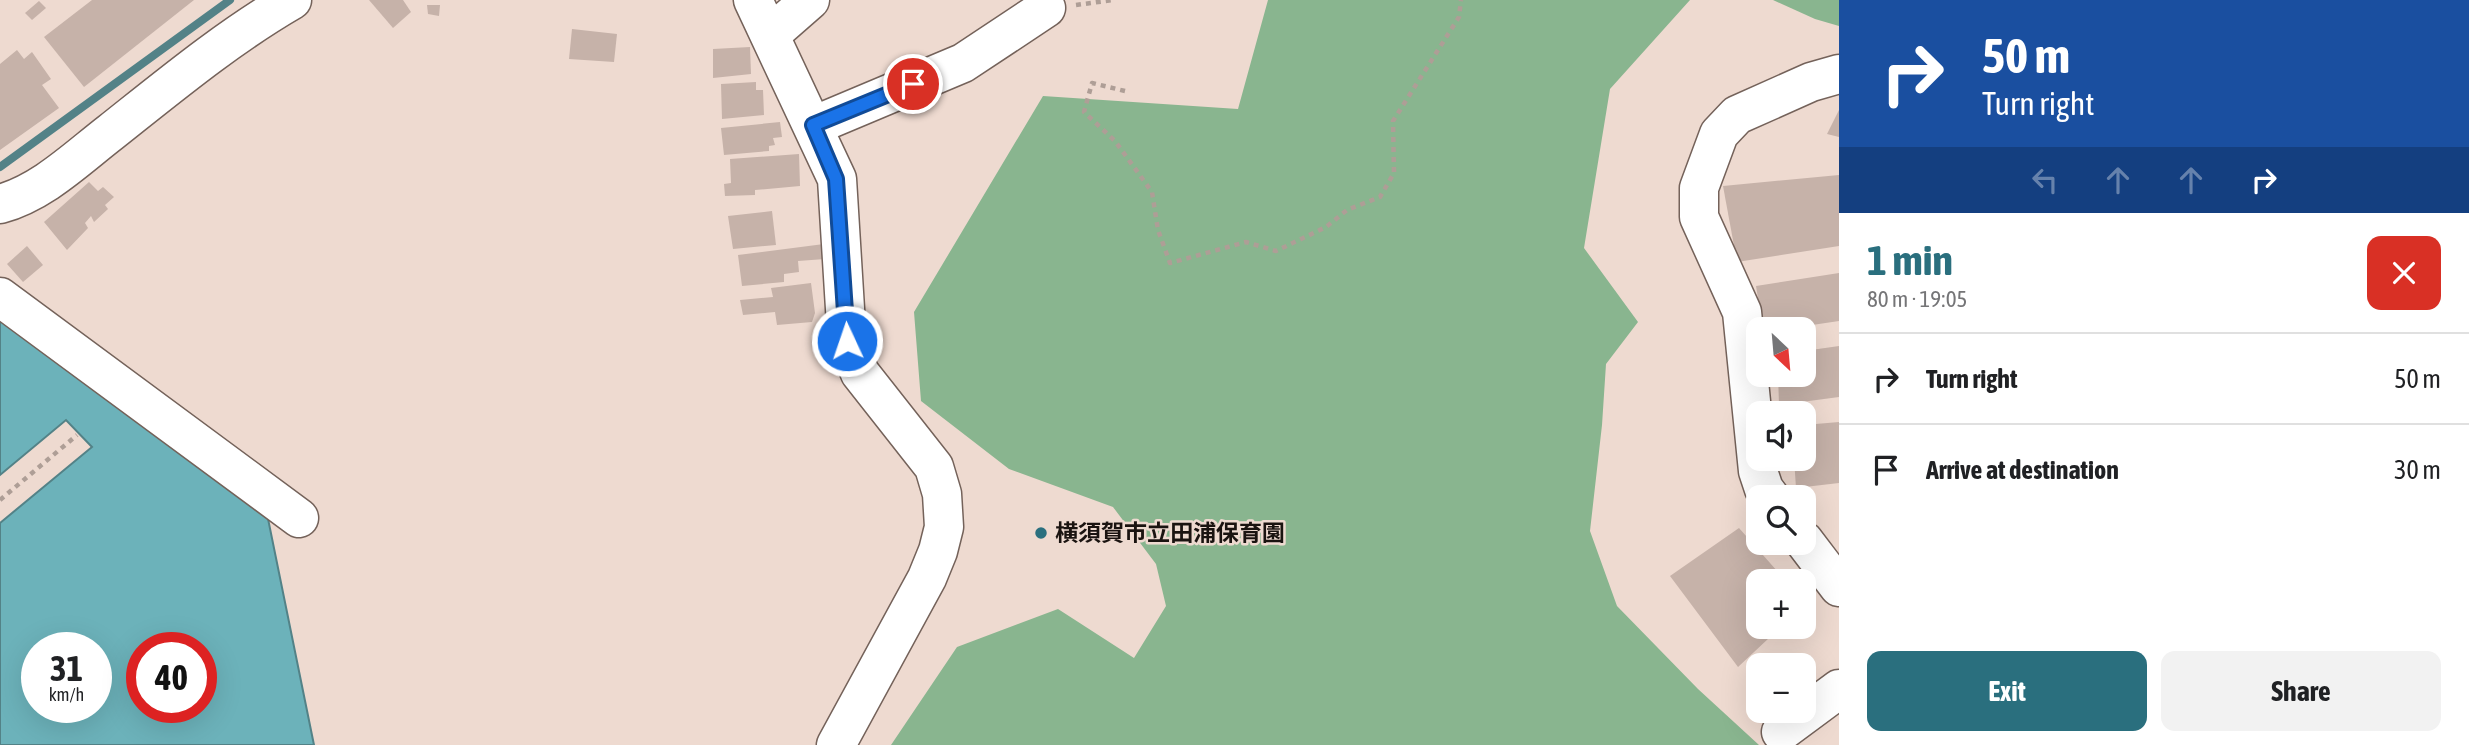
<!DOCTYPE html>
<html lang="en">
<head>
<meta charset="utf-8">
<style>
  body { margin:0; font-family:"Asap Condensed","Noto Sans JP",sans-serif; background:#f2f2f2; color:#202124; height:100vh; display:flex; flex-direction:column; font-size:26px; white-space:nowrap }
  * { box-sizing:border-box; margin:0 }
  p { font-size:23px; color:#757577 }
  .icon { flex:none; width:38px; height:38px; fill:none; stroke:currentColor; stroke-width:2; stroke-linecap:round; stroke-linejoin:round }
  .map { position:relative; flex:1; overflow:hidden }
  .side { display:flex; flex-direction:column; background:#fff; width:630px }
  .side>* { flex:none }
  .hud { background:#1a4fa0; color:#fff; overflow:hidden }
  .needle { width:46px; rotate:154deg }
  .buttons { position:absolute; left:1746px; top:317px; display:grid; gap:14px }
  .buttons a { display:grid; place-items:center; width:70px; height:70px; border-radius:14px; background:#fff; box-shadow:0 7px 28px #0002; font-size:35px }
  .speed { position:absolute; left:21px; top:632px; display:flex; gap:14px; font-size:35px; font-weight:700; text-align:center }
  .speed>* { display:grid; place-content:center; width:91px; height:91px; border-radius:50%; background:#fff; box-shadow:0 7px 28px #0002; line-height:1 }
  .speed small { font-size:18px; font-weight:400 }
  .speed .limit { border:10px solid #d22; background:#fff; color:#111 }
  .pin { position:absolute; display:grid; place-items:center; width:60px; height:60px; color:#fff; margin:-30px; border:4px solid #fff; border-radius:50%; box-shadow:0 2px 7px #0007 }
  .me { position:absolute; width:77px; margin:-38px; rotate:357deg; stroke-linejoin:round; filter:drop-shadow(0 0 5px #0008) }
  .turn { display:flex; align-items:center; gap:24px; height:147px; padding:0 28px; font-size:32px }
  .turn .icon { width:91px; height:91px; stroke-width:2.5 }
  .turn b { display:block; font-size:49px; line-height:60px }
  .lanes { display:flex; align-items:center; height:66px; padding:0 28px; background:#0003; justify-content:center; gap:35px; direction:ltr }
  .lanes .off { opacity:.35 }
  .round { display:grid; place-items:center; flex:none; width:74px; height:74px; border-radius:14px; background:#f2f2f2 }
  .summary { display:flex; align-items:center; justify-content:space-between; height:119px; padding:0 28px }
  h1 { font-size:42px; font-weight:700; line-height:52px; color:#2a6f7e }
  .action { display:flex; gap:14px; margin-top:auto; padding:14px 28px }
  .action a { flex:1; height:80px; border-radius:14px; background:#2a6f7e; color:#fff; font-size:28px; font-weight:700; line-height:80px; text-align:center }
  .action a+a { background:#f2f2f2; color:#202124 }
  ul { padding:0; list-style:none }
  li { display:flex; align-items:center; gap:21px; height:91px; padding:0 28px; border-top:2px solid #e0e0e0 }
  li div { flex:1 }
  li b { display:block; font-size:26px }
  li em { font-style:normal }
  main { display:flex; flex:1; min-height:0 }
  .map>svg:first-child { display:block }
  .forest { fill:#89b58f }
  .water { fill:#6cb2ba; stroke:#538287; stroke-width:2; fill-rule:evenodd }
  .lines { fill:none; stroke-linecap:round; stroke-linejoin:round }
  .stream { stroke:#538287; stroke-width:8 }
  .building { fill:#c6b2a9 }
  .minor-casing { stroke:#74625a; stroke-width:41 }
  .path { stroke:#ae9e96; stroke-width:4.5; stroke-dasharray:5 5; stroke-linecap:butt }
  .minor { stroke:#fff; stroke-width:38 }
  .route-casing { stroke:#114b97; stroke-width:18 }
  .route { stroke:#1a73e8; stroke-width:12 }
  .poi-dot { fill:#2a6f7e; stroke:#eedad0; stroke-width:2.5 }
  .labels { text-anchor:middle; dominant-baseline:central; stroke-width:5; stroke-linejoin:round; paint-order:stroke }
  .poi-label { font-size:23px; font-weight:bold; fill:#1a1310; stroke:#eedad0; text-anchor:start }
</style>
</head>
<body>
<main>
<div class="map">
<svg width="1839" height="745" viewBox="0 0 1839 745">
  <rect width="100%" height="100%" fill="#eedad0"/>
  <g class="forest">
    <path d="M 1268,0 L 1690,0 L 1610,89 L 1584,248 L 1638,322 L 1606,364 L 1602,425 L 1590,531 L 1617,606 L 1698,689 L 1759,745 L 891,745 L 957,647 L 1058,609 L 1134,658 L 1166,606 L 1156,564 L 1113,507 L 1009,469 L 921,401 L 914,312 L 1043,96 L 1238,109 Z"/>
    <path d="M 1773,0 L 1839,0 L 1839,26 L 1815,19 Z"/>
  </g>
  <path class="water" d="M 0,307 L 264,499 L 314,745 L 0,745 L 0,523 L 92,447 L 66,420 L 0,475 ZM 37,648 L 96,648 L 96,707 L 37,707 ZM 142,648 L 201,648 L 201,707 L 142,707 Z"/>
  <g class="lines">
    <path class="stream" d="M 0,167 L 230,0"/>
  </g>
  <g class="building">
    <path d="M 92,0 L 194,0 L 84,87 L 44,37 Z"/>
    <path d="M 369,0 L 403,0 L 411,12 L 393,28 Z"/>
    <path d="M 39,1 L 46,8 L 32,20 L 25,13 Z"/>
    <path d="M 427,5 L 440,5 L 439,16 L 428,14 Z"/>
    <path d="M 572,29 L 617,34 L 614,62 L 569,59 Z"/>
    <path d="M 750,47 L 751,74 L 713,78 L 713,49 Z"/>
    <path d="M 17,50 L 24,59 L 32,52 L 51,79 L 42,85 L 59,108 L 0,150 L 0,64 Z"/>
    <path d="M 756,82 L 756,90 L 763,90 L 764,115 L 722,119 L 721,84 Z"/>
    <path d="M 1839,110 L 1839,137 L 1827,134 Z"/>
    <path d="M 780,122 L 782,137 L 773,138 L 775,145 L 769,146 L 769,151 L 724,155 L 721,128 Z"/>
    <path d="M 799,154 L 800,186 L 755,190 L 755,195 L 725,196 L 724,184 L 731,183 L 730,159 Z"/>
    <path d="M 1839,175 L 1839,246 L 1737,262 L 1723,186 Z"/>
    <path d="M 89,182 L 98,191 L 103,187 L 114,197 L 105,205 L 108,209 L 94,222 L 91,216 L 85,223 L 88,228 L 67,250 L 44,222 Z"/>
    <path d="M 772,211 L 776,245 L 733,249 L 728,216 Z"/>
    <path d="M 824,244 L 825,259 L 798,261 L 799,272 L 784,274 L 784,282 L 742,286 L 738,255 Z"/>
    <path d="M 27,246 L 43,265 L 23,282 L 7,264 Z"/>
    <path d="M 1839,273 L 1839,321 L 1785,329 L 1763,329 L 1756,286 Z"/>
    <path d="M 811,283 L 815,313 L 812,322 L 777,325 L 775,312 L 743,315 L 740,300 L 773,297 L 771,288 Z"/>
    <path d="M 1839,346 L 1839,397 L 1779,405 L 1778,374 L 1804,374 L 1804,351 Z"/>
    <path d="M 1839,422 L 1839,483 L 1796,488 L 1794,458 L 1804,458 L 1804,425 Z"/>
    <path d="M 1739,528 L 1786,581 L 1759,581 L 1759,626 L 1782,626 L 1738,667 L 1670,576 Z"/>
  </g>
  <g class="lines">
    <defs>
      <g id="minor">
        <path d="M 753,0 L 837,179 L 847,341 L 860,373 L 934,467 L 942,494 L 944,527 L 938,551 L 927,578 L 836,745"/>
        <path d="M 770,35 L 810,0"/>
        <path d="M 813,126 L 963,63 L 1046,8"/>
        <path d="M 0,204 C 43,192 76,159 111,132 C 169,86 228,37 292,0"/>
        <path d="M 0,297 L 299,518"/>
        <path d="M 1770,497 L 1764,489 L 1758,471 L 1742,312 L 1699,217 L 1699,188 L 1719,134 L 1737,115 L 1811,82 L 1839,74"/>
        <path d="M 1804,541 L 1839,587"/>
        <path d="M 1781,732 L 1839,689"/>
      </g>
    </defs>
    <use href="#minor" class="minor-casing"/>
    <g class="path">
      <path d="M 1076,5 L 1113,0"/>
      <path d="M 1125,91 L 1092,83 L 1084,112 L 1115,141 L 1152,192 L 1158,230 L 1170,263 L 1246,242 L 1276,251 L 1326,227 L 1347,210 L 1380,197 L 1394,173 L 1393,121 L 1459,17 L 1461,0"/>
      <path d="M 0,500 L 77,435"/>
    </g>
    <use href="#minor" class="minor"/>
  </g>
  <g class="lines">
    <defs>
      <path id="route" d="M 847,341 L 836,179 L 813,125 L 913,84"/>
    </defs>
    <use href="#route" class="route-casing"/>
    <use href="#route" class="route"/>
  </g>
  <circle class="poi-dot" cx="1041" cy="533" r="7"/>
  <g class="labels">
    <g class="poi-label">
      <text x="1055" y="533">横須賀市立田浦保育園</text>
    </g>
  </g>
</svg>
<div class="buttons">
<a><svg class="needle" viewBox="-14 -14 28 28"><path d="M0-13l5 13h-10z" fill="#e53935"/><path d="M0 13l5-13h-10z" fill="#757577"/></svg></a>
<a><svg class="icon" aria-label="sound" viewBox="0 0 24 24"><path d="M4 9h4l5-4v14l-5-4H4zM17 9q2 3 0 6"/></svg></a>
<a><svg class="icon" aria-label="search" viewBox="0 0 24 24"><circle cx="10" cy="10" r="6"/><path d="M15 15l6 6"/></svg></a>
<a>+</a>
<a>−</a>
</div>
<div class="speed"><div>31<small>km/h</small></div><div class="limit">40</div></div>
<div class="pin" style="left:913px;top:84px;background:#d93025"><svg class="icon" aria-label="arrive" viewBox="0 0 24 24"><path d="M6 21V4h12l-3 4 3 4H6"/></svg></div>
<svg class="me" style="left:847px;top:341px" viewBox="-20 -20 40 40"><circle r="17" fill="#1a73e8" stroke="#fff" stroke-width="3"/><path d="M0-11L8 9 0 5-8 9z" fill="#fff"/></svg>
</div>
<section class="side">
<div class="hud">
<div class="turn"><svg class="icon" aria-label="right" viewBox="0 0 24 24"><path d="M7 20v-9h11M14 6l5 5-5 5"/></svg><div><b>50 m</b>Turn right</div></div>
<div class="lanes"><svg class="icon off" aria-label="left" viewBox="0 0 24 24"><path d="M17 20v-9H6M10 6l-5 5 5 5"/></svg><svg class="icon off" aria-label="ahead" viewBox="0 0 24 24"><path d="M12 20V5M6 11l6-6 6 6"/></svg><svg class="icon off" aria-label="ahead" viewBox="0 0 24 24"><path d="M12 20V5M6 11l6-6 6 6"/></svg><svg class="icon" aria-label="right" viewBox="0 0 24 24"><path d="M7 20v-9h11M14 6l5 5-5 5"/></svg></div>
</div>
<div class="summary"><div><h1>1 min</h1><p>80 m · 19:05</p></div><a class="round" style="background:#d93025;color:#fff"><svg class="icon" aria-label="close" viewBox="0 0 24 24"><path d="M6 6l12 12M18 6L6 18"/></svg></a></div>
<ul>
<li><svg class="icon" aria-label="right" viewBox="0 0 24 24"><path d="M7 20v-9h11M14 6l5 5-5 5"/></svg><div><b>Turn right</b></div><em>50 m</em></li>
<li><svg class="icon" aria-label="arrive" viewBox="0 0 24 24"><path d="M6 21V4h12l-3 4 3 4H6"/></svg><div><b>Arrive at destination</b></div><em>30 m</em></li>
</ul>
<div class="action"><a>Exit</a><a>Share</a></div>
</section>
</main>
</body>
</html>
